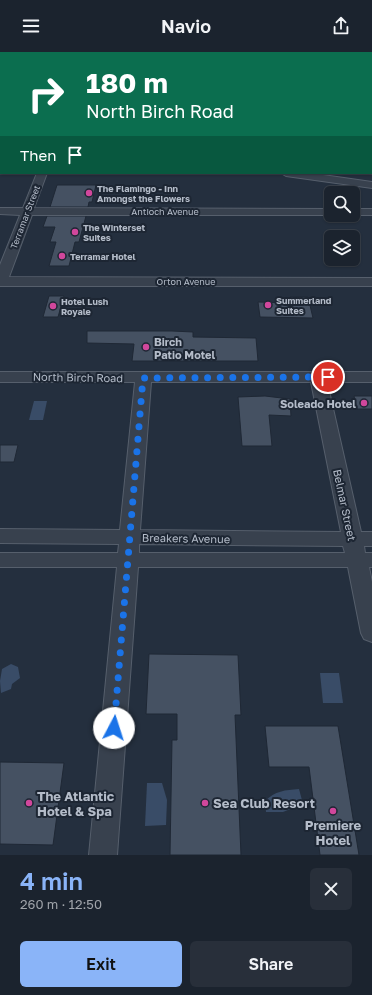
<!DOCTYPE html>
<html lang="en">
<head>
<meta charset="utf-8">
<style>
  body { margin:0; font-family:"Golos Text",sans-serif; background:#282f3a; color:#f1f3f6; height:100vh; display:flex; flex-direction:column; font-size:15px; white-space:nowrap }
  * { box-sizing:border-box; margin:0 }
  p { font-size:13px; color:#a0a4aa }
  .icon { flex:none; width:22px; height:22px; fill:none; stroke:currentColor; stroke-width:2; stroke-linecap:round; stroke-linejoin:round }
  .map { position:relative; height:803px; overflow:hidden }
  .sheet { display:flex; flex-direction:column; background:#1b232e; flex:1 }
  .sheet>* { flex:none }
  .hud { position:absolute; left:0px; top:0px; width:372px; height:122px; box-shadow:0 1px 3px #0004,0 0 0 1px #39404a; background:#0b6e4f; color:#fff; overflow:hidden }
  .controls { position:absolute; left:324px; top:134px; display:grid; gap:8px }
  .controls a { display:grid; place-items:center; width:36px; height:36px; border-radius:6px; background:#1b232e; box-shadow:0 1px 3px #0004,0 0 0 1px #39404a; font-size:20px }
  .pin { position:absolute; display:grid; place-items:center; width:34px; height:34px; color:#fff; margin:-17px; border:2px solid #fff; border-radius:50%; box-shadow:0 1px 4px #0007 }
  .me { position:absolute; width:44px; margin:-22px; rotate:5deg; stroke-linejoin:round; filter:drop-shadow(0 0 3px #0008) }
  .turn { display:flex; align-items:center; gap:14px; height:84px; padding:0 20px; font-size:18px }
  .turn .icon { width:52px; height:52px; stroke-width:2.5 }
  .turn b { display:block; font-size:28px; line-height:34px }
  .then { display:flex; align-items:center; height:38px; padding:0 20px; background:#0003; gap:8px; font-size:15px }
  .round { display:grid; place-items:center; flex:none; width:42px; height:42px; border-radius:6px; background:#282f3a }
  .headline { display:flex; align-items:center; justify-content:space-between; height:68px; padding:0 20px }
  h1 { font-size:24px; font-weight:600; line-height:30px; color:#8ab4f8 }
  .cta { display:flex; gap:8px; margin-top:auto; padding:8px 20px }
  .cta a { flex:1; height:46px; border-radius:6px; background:#8ab4f8; color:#111; font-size:16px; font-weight:600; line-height:46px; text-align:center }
  .cta a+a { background:#282f3a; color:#f1f3f6 }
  header { display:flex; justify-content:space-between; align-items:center; height:52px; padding:0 20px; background:#1b232e; font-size:18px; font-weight:600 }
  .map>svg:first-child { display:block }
  .water { fill:#394c67 }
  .building { fill:#455162; stroke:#1f2835 }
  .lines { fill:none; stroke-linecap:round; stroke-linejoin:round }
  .street-casing { stroke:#565f6c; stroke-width:2 }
  .street { fill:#38414e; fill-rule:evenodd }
  .route { stroke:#1a73e8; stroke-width:7; stroke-dasharray:0 12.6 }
  .hotel-dot { fill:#d1479c; stroke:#1d2633; stroke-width:1.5 }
  .labels { text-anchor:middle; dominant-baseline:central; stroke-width:4; stroke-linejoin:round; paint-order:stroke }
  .far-poi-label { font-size:9px; font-weight:bold; fill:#b4bcc9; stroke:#1d2633; text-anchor:start }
  .far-street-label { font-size:9px; fill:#b4bcc9; stroke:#1d2633 }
  .poi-label { font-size:11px; font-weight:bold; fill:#b4bcc9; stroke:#1d2633; text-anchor:start }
  .street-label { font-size:11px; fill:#b4bcc9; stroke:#1d2633 }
  .near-poi-label { font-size:13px; font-weight:bold; fill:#b4bcc9; stroke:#1d2633; text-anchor:start }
</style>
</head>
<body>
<header><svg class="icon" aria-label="menu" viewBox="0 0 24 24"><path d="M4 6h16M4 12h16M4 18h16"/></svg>Navio<svg class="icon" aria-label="share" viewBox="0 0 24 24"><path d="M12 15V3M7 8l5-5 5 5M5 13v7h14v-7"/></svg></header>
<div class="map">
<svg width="372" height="803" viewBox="0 0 372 803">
  <rect width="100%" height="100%" fill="#242f3e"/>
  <g class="water">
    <path d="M 34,349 L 47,349 L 43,368 L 29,368 Z"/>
    <path d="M 11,612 L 18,615 L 20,626 L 12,632 L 11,637 L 1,641 L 0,629 L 2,617 Z"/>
    <path d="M 320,621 L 339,621 L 343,651 L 323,651 Z"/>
    <path d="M 147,731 L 162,731 L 167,748 L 166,773 L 145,774 Z"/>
    <path d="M 299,737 L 303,752 L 283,760 L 266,760 L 265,749 C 275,739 285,738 299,737 Z"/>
  </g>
  <g class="building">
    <path d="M 57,133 L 96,133 L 92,150 L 89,150 L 88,155 L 50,155 Z"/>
    <path d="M 47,164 L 86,164 L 79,190 L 75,190 L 69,214 L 49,214 L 56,190 L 50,190 L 55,175 L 43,175 Z"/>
    <path d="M 49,244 L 64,244 L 58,265 L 43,265 Z"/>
    <path d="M 290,245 L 308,245 L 313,266 L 260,265 L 258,250 L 291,251 Z"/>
    <path d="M 87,279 L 172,279 L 193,280 L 193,285 L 256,286 L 258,309 L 132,309 L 134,292 L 87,291 Z"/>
    <path d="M 265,344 L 290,347 L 291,364 L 269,363 L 272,394 L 242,394 L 238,345 Z"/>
    <path d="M 354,344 L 372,344 L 372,357 L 357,357 Z"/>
    <path d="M 0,393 L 18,393 L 14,410 L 0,410 Z"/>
    <path d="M 149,602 L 238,603 L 241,663 L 235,663 L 241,803 L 170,803 L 172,688 L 177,688 L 177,662 L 146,662 Z"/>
    <path d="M 265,674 L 338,674 L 359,803 L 320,803 L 309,715 L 269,715 Z"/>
    <path d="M 0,710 L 64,711 L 53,793 L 0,792 Z"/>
  </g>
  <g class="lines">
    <defs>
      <g id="street">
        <rect x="163" y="0" width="8" height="1"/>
        <path d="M 261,0 L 280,0 L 281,1 L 262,1 Z"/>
        <rect x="371" y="7" width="1" height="4"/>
        <rect x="0" y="20" width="1" height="4"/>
        <path d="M 371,36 L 372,37 L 372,43 L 371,42 Z"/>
        <rect x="0" y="101" width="1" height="6"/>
        <path d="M 37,121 L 47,121 L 34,156 L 331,157 L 331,163 L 333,163 L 32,163 L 9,225 L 372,226 L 372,234 L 0,234 L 0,213 L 20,163 L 0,162 L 0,156 L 23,156 Z"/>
        <path d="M 281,121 L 309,121 L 372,130 L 372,136 L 286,124 Z"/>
        <path d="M 353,157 L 372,157 L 372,163 L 351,163 L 353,163 Z"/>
        <path d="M 0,320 L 372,320 L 372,330 L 327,330 L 361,480 L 372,480 L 372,494 L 364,494 L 365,501 L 372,501 L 372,515 L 369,515 L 372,530 L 372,590 L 364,587 L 361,581 L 348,515 L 138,515 L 117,803 L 89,803 L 117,515 L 0,515 L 0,501 L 118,501 L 119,492 L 0,491 L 0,477 L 120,478 L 135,330 L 0,330 ZM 151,330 L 311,330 L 341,480 L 140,478 ZM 139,492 L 343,494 L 345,501 L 139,501 Z"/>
      </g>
    </defs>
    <use href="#street" class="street-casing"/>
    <use href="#street" class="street"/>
  </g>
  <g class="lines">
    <path class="route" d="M 114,676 L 143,326 L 328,325"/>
  </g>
  <g class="hotel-dot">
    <circle cx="89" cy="141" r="4"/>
    <circle cx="75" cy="180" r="4"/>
    <circle cx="62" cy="204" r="4"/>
    <circle cx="268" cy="253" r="4"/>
    <circle cx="53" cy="254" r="4"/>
    <circle cx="146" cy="295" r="4"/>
    <circle cx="364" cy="351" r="4"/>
    <circle cx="29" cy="751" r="4"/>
    <circle cx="205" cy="751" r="4"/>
    <circle cx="333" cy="759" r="4"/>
  </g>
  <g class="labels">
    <g class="far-poi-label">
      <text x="97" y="136">The Flamingo - Inn<tspan x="97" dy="10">Amongst the Flowers</tspan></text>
      <text x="83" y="175">The Winterset<tspan x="83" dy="10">Suites</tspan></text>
      <text x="70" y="204">Terramar Hotel</text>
      <text x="276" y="248">Summerland<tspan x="276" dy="10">Suites</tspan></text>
      <text x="61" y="249">Hotel Lush<tspan x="61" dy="10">Royale</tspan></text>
    </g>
    <g class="far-street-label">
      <text x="165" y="159">Antioch Avenue</text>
      <text transform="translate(25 165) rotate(-69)">Terramar Street</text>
      <text x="186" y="229">Orton Avenue</text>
    </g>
    <g class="poi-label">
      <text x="154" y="289">Birch<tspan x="154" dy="13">Patio Motel</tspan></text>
      <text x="356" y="351" text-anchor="end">Soleado Hotel</text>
    </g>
    <g class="street-label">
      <text transform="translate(78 325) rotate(1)">North Birch Road</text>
      <text transform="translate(345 453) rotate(78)">Belmar Street</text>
      <text transform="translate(186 486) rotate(1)">Breakers Avenue</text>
    </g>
    <g class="near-poi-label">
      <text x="37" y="744">The Atlantic<tspan x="37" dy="15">Hotel &amp; Spa</tspan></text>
      <text x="213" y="751">Sea Club Resort</text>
      <text x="333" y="773" text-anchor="middle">Premiere<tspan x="333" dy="15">Hotel</tspan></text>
    </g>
  </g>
</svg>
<div class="controls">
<a><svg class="icon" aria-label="search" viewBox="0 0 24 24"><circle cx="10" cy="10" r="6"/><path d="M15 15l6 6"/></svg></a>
<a><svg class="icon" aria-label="layers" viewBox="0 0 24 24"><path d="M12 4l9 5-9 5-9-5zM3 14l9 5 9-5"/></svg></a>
</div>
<div class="pin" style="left:328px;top:325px;background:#d93025"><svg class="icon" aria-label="arrive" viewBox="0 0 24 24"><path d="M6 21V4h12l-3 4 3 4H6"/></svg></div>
<svg class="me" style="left:114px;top:676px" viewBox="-20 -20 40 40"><circle r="19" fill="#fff"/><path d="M0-13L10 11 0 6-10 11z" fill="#1a73e8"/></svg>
<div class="hud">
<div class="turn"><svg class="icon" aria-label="right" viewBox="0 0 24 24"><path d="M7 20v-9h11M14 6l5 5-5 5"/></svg><div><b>180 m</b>North Birch Road</div></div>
<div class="then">Then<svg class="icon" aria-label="arrive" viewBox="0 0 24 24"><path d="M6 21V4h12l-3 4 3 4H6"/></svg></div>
</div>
</div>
<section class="sheet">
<div class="headline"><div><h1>4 min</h1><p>260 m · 12:50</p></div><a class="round"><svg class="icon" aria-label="close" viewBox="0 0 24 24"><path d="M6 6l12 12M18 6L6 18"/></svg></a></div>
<div class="cta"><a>Exit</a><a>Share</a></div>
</section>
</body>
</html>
